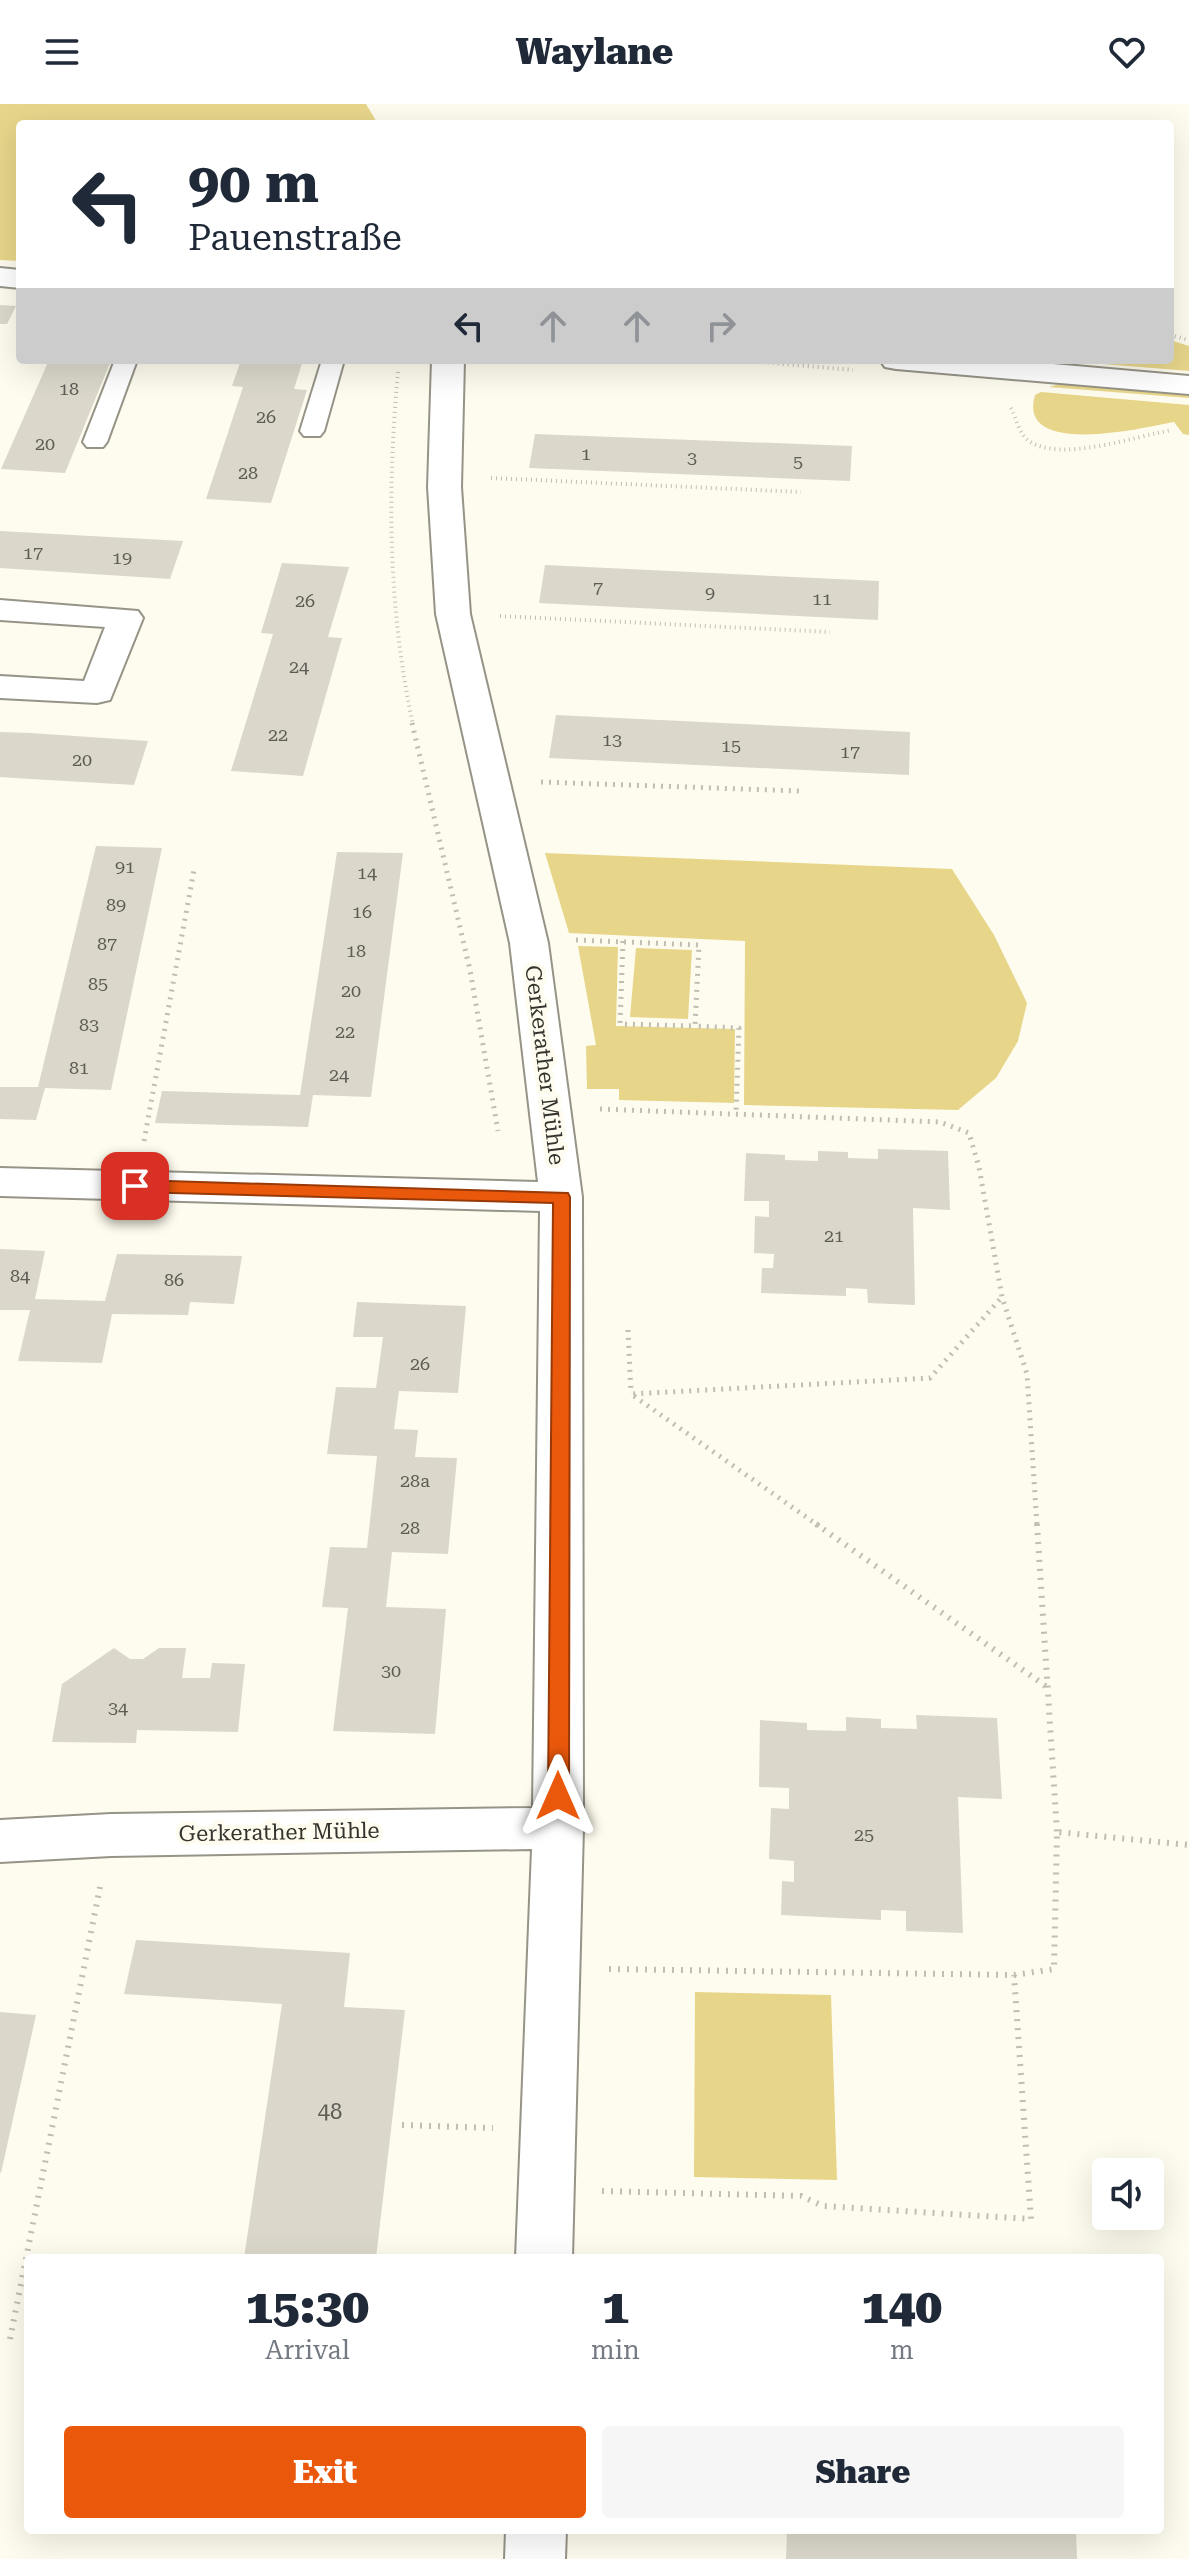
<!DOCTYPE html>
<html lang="en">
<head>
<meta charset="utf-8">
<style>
  body { margin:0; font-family:"Roboto Serif",serif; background:#f6f6f7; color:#1f2937; height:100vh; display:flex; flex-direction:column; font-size:30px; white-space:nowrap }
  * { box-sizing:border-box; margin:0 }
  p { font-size:26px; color:#747a83 }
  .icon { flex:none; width:44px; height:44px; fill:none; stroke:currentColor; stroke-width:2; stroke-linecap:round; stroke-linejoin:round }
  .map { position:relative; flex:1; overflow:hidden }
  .drawer { position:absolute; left:24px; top:2150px; width:1140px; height:280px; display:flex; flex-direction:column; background:#fff; border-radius:8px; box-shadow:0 8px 32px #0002 }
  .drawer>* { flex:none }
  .hud { position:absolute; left:16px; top:16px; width:1158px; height:244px; border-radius:8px; box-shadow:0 8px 32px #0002; background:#fff; color:#1f2937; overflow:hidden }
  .tools { position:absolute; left:1092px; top:2054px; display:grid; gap:16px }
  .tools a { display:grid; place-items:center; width:72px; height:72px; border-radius:8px; background:#fff; box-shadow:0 8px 32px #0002; font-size:40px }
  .pin { position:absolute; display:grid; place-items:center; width:68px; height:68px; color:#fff; margin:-34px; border-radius:16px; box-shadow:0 4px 12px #0006 }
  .me { position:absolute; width:88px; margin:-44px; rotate:0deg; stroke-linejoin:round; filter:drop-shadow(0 0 6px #0008) }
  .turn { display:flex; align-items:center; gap:28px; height:168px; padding:0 40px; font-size:36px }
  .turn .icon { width:104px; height:104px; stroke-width:2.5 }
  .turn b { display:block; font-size:56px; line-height:68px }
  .lanes { display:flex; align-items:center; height:76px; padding:0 40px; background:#0003; justify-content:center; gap:40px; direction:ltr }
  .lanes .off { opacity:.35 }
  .eta { display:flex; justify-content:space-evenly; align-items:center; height:136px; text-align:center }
  .eta b { font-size:48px; font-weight:800; line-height:56px }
  .primary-button { display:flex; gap:16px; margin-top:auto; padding:16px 40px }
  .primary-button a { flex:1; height:92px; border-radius:8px; background:#ea580c; color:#fff; font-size:32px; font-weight:800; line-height:92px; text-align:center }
  .primary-button a+a { background:#f6f6f7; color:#1f2937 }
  header { display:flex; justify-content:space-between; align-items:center; height:104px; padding:0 40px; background:#fff; font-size:36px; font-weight:800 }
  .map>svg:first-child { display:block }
  .green { fill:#e7d68a }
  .building { fill:#dbd8cb }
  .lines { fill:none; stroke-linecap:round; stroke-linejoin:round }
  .service-casing { stroke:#969387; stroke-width:4 }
  .minor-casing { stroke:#969387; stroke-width:4 }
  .tertiary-casing { stroke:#969387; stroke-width:4 }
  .path-far2 { stroke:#c0beb3; stroke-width:4; stroke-dasharray:1 4; stroke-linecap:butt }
  .path-far1 { stroke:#c0beb3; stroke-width:5; stroke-dasharray:2 6; stroke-linecap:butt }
  .path { stroke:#c0beb3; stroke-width:6; stroke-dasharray:2 7; stroke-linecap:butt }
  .service { fill:#fff; fill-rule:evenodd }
  .minor { fill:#fff; fill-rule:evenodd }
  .tertiary { fill:#fff; fill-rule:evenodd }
  .route { fill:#ea580c; stroke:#983908; stroke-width:2 }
  .labels { text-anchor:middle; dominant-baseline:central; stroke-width:8; stroke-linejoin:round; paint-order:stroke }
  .number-label { font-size:18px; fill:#5e5c55 }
  .street-label { font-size:22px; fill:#34332e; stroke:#fefcee }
  .near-number-label { font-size:22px; fill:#5e5c55 }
</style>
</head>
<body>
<header><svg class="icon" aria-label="menu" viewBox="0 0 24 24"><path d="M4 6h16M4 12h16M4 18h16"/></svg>Waylane<svg class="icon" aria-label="heart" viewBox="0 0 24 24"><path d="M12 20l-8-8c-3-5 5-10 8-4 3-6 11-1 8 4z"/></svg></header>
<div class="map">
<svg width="1189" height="2455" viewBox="0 0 1189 2455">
  <rect width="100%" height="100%" fill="#fefcee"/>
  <g class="green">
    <path d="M 0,0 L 366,0 L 378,20 L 20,20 L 20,157 L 0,156 Z"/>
    <path d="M 1170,236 L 1189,242 L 1189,267 L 1054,256 L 1170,256 Z"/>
    <path d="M 1063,279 L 1189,289 L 1189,294 L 1049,283 Z"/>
    <path d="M 1041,288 L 1189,301 L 1189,331 L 1183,330 L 1174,318 C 1147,323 1016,355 1035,291 Z"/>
    <path d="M 545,749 L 952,765 L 994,831 L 1027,899 L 1018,937 L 996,974 L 958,1006 L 744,1001 L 745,837 L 569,829 Z"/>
    <path d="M 578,842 L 618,843 L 616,922 L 735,925 L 734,999 L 619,996 L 619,985 L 587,985 L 586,942 L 596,941 Z"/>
    <path d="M 636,844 L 692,846 L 688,915 L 630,913 Z"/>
    <path d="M 695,1888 L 831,1891 L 837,2076 L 694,2073 Z"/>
  </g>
  <g class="building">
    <path d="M 0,201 L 16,202 L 7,220 L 0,220 Z"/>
    <path d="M 49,256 L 101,256 L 100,258 L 110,259 L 65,369 L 1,365 Z"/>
    <path d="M 241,256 L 303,256 L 294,285 L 307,286 L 271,399 L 206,395 L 243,283 L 232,282 Z"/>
    <path d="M 535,330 L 852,342 L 850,377 L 529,364 Z"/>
    <path d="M 0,427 L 73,431 L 183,437 L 170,475 L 0,464 Z"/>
    <path d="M 282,459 L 349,463 L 328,533 L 342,534 L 303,672 L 231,667 L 273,530 L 261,529 Z"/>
    <path d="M 545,461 L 879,477 L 878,516 L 539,499 Z"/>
    <path d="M 556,611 L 910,628 L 909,671 L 549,654 Z"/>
    <path d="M 0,628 L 31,629 L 148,637 L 134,681 L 14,674 L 0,673 Z"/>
    <path d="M 96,742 L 162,744 L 111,986 L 45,984 L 36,1016 L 0,1015 L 0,983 L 38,983 Z"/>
    <path d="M 337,748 L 403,749 L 371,993 L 313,991 L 308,1023 L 155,1019 L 162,987 L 300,991 Z"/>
    <path d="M 878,1045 L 948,1047 L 950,1106 L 913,1104 L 915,1201 L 868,1199 L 867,1185 L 846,1184 L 846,1192 L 761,1189 L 762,1164 L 773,1164 L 774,1150 L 754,1149 L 755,1112 L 769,1113 L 769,1097 L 744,1097 L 746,1049 L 785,1051 L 785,1056 L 818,1057 L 818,1047 L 848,1048 L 848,1054 L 878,1055 Z"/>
    <path d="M 0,1145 L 45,1147 L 35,1195 L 105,1197 L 117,1150 L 242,1152 L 234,1200 L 190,1198 L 188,1211 L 112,1210 L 102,1259 L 18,1257 L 30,1206 L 0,1206 Z"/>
    <path d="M 357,1198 L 466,1202 L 458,1289 L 399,1287 L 394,1325 L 418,1326 L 415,1353 L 457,1354 L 448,1450 L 392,1448 L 386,1503 L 446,1505 L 435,1630 L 333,1627 L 348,1504 L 322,1503 L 330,1443 L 367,1444 L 377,1352 L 327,1350 L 336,1283 L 376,1284 L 383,1233 L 353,1233 Z"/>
    <path d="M 114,1544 L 130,1555 L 143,1555 L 159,1544 L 186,1544 L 182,1574 L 210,1574 L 212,1559 L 245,1560 L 238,1628 L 137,1626 L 136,1639 L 52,1638 L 62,1580 Z"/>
    <path d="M 916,1611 L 997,1614 L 1002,1695 L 958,1693 L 963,1829 L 906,1827 L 906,1807 L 881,1806 L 881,1816 L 781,1811 L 782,1777 L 794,1778 L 794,1757 L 769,1755 L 771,1704 L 789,1705 L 789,1684 L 759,1683 L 760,1616 L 807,1619 L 807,1626 L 846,1627 L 846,1613 L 881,1615 L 881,1624 L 917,1625 Z"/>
    <path d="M 136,1836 L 350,1849 L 344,1903 L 405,1906 L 376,2154 L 244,2154 L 282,1900 L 124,1890 Z"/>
    <path d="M 0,1908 L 36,1911 L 1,2069 L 0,2068 Z"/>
    <path d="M 787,2426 L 1076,2426 L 1077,2455 L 786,2455 Z"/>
  </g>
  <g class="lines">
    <defs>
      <g id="service">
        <path d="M 115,256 L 137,256 L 107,338 L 103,343 L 87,343 L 83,338 Z"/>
        <path d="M 322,256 L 344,256 L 324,327 L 320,332 L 304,332 L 300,327 Z"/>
      </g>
      <g id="minor">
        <path d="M 432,256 L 464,256 L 461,383 L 470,510 L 548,839 L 582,1093 L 583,1724 L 572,2154 L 516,2154 L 532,1745 L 111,1752 L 0,1758 L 0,1716 L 111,1710 L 533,1704 L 540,1107 L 0,1092 L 0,1064 L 538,1078 L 510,839 L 436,510 L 428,383 Z"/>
        <path d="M 0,496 L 138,507 L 143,514 L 110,596 L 97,599 L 0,594 L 0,572 L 84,577 L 105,523 L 0,516 Z"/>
        <path d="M 506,2426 L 566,2426 L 565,2455 L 505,2455 Z"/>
      </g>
      <g id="tertiary">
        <path d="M 0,164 L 20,166 L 20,184 L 0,182 Z"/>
        <path d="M 880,256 L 1006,256 L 1189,272 L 1189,290 L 896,265 L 885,263 Z"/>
      </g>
    </defs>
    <use href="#service" class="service-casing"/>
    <use href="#minor" class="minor-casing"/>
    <use href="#tertiary" class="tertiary-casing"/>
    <g class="path-far2">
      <path d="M 1170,231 L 1189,236"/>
      <path d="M 738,256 L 853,266"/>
      <path d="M 398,268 C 387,387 388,504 413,621"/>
      <path d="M 1011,304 C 1016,314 1019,330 1029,337 C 1061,359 1136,332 1172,326"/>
      <path d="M 491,374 L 801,388"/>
      <path d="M 500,512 L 830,528"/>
    </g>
    <g class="path-far1">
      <path d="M 412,619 L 470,866 L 498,1027"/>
      <path d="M 541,678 L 800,687"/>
      <path d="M 576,836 L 699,841 L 695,922 L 739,924 L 736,1010"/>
      <path d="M 623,837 L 620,920 L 695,922"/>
      <path d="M 600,1005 L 940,1018 L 969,1029 L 979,1063 L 1002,1193 L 1027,1270 L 1037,1422"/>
      <path d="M 144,1037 L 194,766"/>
      <path d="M 628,1226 L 631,1290"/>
      <path d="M 819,1422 L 631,1290 L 930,1274 L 1002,1193"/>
    </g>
    <g class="path">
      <path d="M 816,1420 L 1047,1583"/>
      <path d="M 1037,1420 L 1057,1728"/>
      <path d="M 609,1865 L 1014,1871 L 1054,1865 L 1057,1728 L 1189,1741"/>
      <path d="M 402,2021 L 493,2024"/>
      <path d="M 602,2087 L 801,2092 L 823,2102 L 1031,2115 L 1014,1871"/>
      <path d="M 10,2235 L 100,1783"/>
    </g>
    <use href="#service" class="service"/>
    <use href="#minor" class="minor"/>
    <use href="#tertiary" class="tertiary"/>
  </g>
  <path class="route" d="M 135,1076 L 568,1089 L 570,1093 L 569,1692 L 566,1698 L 558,1701 L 551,1698 L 548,1692 L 553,1099 L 135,1088 L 127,1082 Z"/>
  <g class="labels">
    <g class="number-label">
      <text x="69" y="284">18</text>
      <text x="266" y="312">26</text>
      <text x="45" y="339">20</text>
      <text x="586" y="349">1</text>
      <text x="692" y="353">3</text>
      <text x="798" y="357">5</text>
      <text x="248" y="368">28</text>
      <text x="33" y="448">17</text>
      <text x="122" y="453">19</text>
      <text x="598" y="483">7</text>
      <text x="710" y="488">9</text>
      <text x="822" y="494">11</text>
      <text x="305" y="496">26</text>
      <text x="299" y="562">24</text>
      <text x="278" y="630">22</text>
      <text x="612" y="635">13</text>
      <text x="731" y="641">15</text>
      <text x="850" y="647">17</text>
      <text x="82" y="655">20</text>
      <text x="125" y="762">91</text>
      <text x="367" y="768">14</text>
      <text x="116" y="800">89</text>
      <text x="362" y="807">16</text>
      <text x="107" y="839">87</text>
      <text x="356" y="846">18</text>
      <text x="98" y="879">85</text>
      <text x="351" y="886">20</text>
      <text x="89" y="920">83</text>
      <text x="345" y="927">22</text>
      <text x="79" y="963">81</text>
      <text x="339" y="970">24</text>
      <text x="834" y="1131">21</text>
      <text x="20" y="1171">84</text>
      <text x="174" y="1175">86</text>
      <text x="420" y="1259">26</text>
      <text x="415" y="1376">28a</text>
      <text x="410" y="1423">28</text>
      <text x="391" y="1566">30</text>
      <text x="118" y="1603">34</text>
      <text x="864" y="1730">25</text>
    </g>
    <g class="street-label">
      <text transform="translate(545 961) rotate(83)">Gerkerather Mühle</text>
      <text transform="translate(279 1728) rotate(-1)">Gerkerather Mühle</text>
    </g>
    <g class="near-number-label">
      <text x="330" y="2007">48</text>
    </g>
  </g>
</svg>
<div class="tools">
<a><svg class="icon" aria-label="sound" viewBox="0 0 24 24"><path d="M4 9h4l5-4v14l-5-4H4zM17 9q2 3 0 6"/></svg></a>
</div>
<div class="pin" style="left:135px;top:1082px;background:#d93025"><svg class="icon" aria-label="arrive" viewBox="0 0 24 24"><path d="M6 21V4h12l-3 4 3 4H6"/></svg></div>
<svg class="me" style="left:558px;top:1692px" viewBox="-20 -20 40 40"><path d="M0-17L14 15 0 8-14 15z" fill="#ea580c" stroke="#fff" stroke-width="4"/></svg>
<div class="hud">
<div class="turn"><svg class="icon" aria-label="left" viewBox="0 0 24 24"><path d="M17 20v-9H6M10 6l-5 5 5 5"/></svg><div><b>90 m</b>Pauenstraße</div></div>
<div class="lanes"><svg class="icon" aria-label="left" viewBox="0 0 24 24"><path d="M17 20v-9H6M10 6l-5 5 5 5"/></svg><svg class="icon off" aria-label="ahead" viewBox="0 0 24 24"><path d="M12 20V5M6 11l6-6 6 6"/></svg><svg class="icon off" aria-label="ahead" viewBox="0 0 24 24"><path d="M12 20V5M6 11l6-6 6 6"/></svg><svg class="icon off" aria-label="right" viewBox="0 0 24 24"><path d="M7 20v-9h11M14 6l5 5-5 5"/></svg></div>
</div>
<section class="drawer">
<div class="eta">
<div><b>15:30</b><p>Arrival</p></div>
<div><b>1</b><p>min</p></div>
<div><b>140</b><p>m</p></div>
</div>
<div class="primary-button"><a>Exit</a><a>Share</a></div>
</section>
</div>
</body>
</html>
